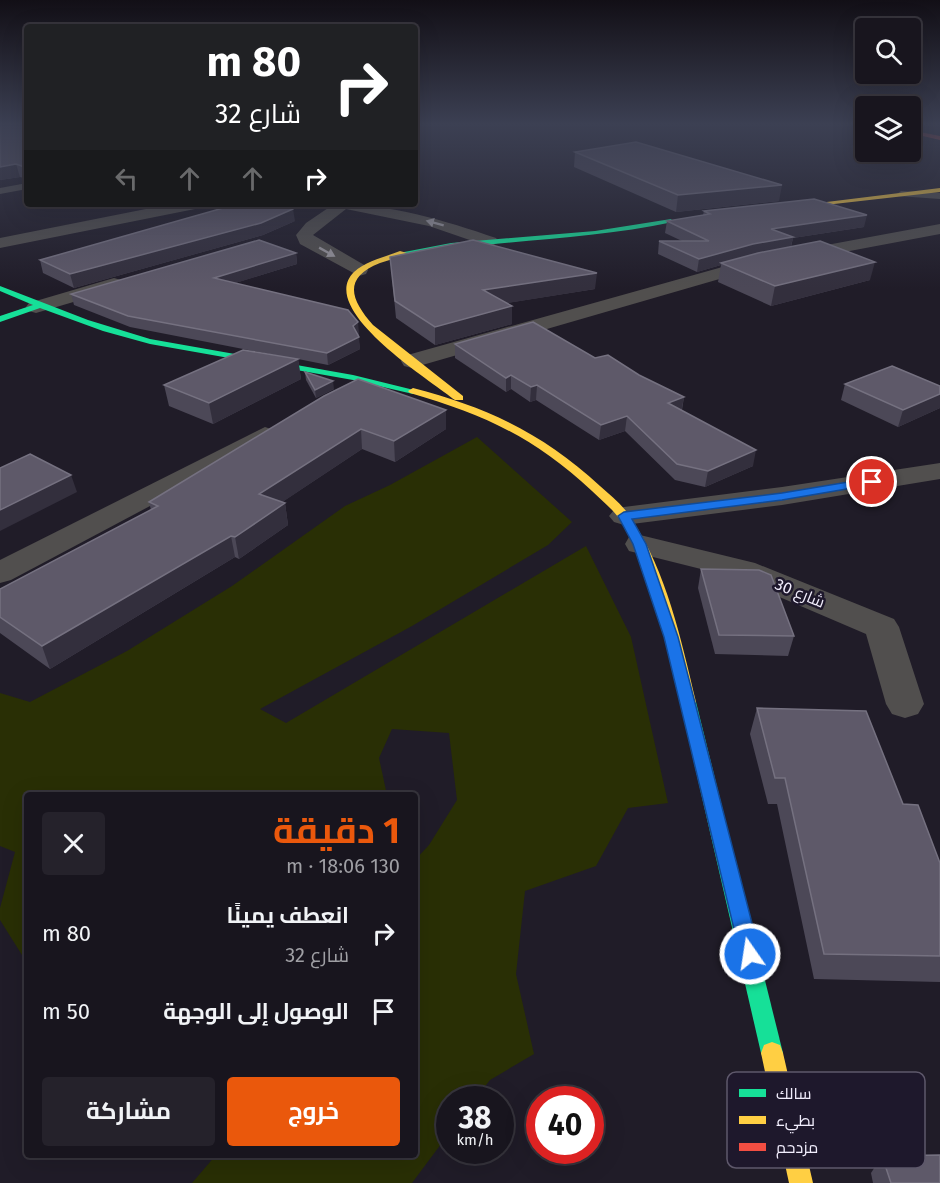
<!DOCTYPE html>
<html lang="ar">
<head>
<meta charset="utf-8">
<style>
  body { margin:0; font-family:"Fira Sans",Cairo,sans-serif; background:#25222b; color:#f1f3f6; direction:rtl; height:100vh; display:flex; flex-direction:column; font-size:22px; white-space:nowrap }
  * { box-sizing:border-box; margin:0 }
  p { font-size:20px; color:#9f9fa4 }
  .icon { flex:none; width:33px; height:33px; fill:none; stroke:currentColor; stroke-width:2; stroke-linecap:round; stroke-linejoin:round }
  .map { position:relative; flex:1; overflow:hidden; direction:ltr }
  .details { position:absolute; left:24px; top:792px; width:394px; height:366px; display:flex; flex-direction:column; background:#18151e; border-radius:6px; box-shadow:0 6px 24px #0002,0 0 0 2px #36343c; direction:rtl }
  .details>* { flex:none }
  .top-card { position:absolute; left:24px; top:24px; width:394px; height:183px; border-radius:6px; box-shadow:0 6px 24px #0002,0 0 0 2px #36343c; direction:rtl; background:#202124; color:#fff; overflow:hidden }
  .buttons { position:absolute; left:855px; top:18px; display:grid; gap:12px }
  .buttons a { display:grid; place-items:center; width:66px; height:66px; border-radius:6px; background:#18151e; box-shadow:0 6px 24px #0002,0 0 0 2px #36343c; font-size:30px }
  .speed { position:absolute; left:436px; top:1086px; display:flex; gap:12px; font-size:30px; font-weight:700; text-align:center }
  .speed>* { display:grid; place-content:center; width:78px; height:78px; border-radius:50%; background:#18151e; box-shadow:0 6px 24px #0002,0 0 0 2px #36343c; line-height:1 }
  .speed small { font-size:15px; font-weight:400 }
  .speed .limit { border:9px solid #d22; background:#fff; color:#111 }
  .pin { position:absolute; display:grid; place-items:center; width:51px; height:51px; color:#fff; margin:-26px; border:3px solid #fff; border-radius:50%; box-shadow:0 2px 6px #0007 }
  .me { position:absolute; width:66px; margin:-33px; rotate:347deg; stroke-linejoin:round; filter:drop-shadow(0 0 4px #0008) }
  .turn { display:flex; align-items:center; gap:21px; height:126px; padding:0 18px; font-size:27px }
  .turn .icon { width:78px; height:78px; stroke-width:2.5 }
  .turn b { display:block; font-size:42px; line-height:51px }
  .lanes { display:flex; align-items:center; height:57px; padding:0 18px; background:#0003; justify-content:center; gap:30px; direction:ltr }
  .lanes .off { opacity:.35 }
  .round { display:grid; place-items:center; flex:none; width:63px; height:63px; border-radius:6px; background:#25222b }
  .headline { display:flex; align-items:center; justify-content:space-between; height:102px; padding:0 18px }
  h1 { font-size:36px; font-weight:700; line-height:45px; color:#ea580c }
  .button { display:flex; gap:12px; margin-top:auto; padding:12px 18px }
  .button a { flex:1; height:69px; border-radius:6px; background:#ea580c; color:#fff; font-size:24px; font-weight:700; line-height:69px; text-align:center }
  .button a+a { background:#25222b; color:#f1f3f6 }
  ul { padding:0; list-style:none }
  li { display:flex; align-items:center; gap:18px; height:78px; padding:0 18px }
  li div { flex:1 }
  li b { display:block; font-size:22px }
  li em { font-style:normal }
  .map>svg:first-child { display:block }
  .green { fill:#292f05 }
  .lines { fill:none; stroke-linecap:round; stroke-linejoin:round }
  .lane { fill:#514f4e; fill-rule:evenodd }
  .street { fill:#514f4e; fill-rule:evenodd }
  .fast { fill:#16e098; fill-rule:evenodd }
  .slow { fill:#ffcf43; fill-rule:evenodd }
  .jam { fill:#f24e42; fill-rule:evenodd }
  .wall { fill:#4c4857 }
  .shaded-wall { fill:#332f3d }
  .building { fill:#5e5969; stroke:#757180; stroke-width:1.5 }
  .oneway { fill:#99979d }
  .route { fill:#1a73e8; stroke:#114b97; stroke-width:1.5 }
  .labels { text-anchor:middle; dominant-baseline:central; stroke-width:5; stroke-linejoin:round; paint-order:stroke }
  .street-label { font-size:16px; fill:#f2eefd; stroke:#1e182c }
  .key { fill:#1e182c; stroke:#5e586b; stroke-width:1.5 }
  .key-label { font-size:16px; fill:#f2eefd }
</style>
</head>
<body>
<div class="map">
<svg width="940" height="1183" viewBox="0 0 940 1183">
  <rect width="100%" height="100%" fill="#201c28"/>
  <path class="green" d="M 477,437 L 572,522 L 548,545 L 412,626 L 260,709 L 286,723 L 586,546 L 631,637 L 668,803 L 628,808 L 596,866 L 525,891 L 516,974 L 534,1054 L 490,1080 L 475,1099 L 450,1100 L 450,1132 L 412,1183 L 192,1183 L 216,1155 L 416,1155 L 416,859 L 429,845 L 457,800 L 449,733 L 392,729 L 379,758 L 387,795 L 27,795 L 27,963 L 0,920 L 0,908 L 15,852 L 0,846 L 0,693 L 30,702 L 127,651 L 232,586 L 345,506 L 390,485 Z"/>
  <g class="lines">
    <g class="lane">
      <path d="M 27,183 L 27,189 L 0,194 L 0,188 Z"/>
      <path d="M 901,191 L 940,193 L 940,199 L 898,196 L 897,194 Z"/>
    </g>
    <g class="street">
      <path d="M 171,204 L 203,204 L 195,209 L 0,248 L 0,238 Z"/>
      <path d="M 334,204 C 391,204 443,220 496,238 L 499,242 L 490,247 L 429,226 L 346,209 L 313,235 L 366,266 L 368,270 L 366,274 L 359,276 L 300,244 L 296,235 L 306,223 Z"/>
      <path d="M 940,224 L 940,234 L 754,269 L 412,368 L 404,366 L 401,361 L 404,356 L 751,259 Z"/>
      <path d="M 114,278 L 121,280 L 124,284 L 121,288 L 36,313 L 29,311 L 26,307 L 29,303 Z"/>
      <path d="M 265,427 L 274,430 L 278,435 L 274,440 L 11,580 L 0,583 L 0,560 Z"/>
      <path d="M 940,463 L 940,479 L 782,505 L 624,525 L 614,522 L 609,516 L 614,510 L 624,507 L 782,487 Z"/>
      <path d="M 640,535 L 755,563 L 894,619 L 899,627 L 924,704 L 918,714 L 905,718 L 892,714 L 886,704 L 866,634 L 733,577 L 629,551 L 625,544 L 629,537 Z"/>
    </g>
    <g class="fast">
      <path d="M 671,219 L 673,222 C 584,241 493,240 403,255 L 399,253 L 451,243 L 595,231 Z"/>
      <path d="M 0,286 L 88,320 L 150,339 L 353,375 L 418,391 L 413,394 L 353,380 L 150,344 L 103,331 L 40,308 L 0,322 L 0,316 L 33,305 L 0,291 Z"/>
      <path d="M 688,696 L 693,698 L 696,702 L 783,1053 L 780,1061 L 772,1064 L 764,1061 L 761,1053 L 680,702 L 683,698 Z"/>
    </g>
    <g class="slow">
      <path d="M 940,188 L 940,192 L 781,210 L 778,208 Z"/>
      <path d="M 400,251 L 407,253 C 399,258 389,260 380,263 C 342,278 351,300 373,325 L 463,396 L 463,400 L 455,400 C 430,380 316,309 354,272 C 366,261 385,257 400,251 Z"/>
      <path d="M 413,388 C 487,407 544,434 600,486 C 611,496 623,505 631,518 C 667,573 681,639 696,702 L 693,706 L 683,706 L 680,702 C 667,640 654,575 621,521 C 613,509 602,501 592,491 C 534,437 485,415 410,393 L 408,391 Z"/>
      <path d="M 772,1042 L 780,1045 L 783,1053 L 813,1183 L 789,1183 L 761,1053 L 764,1045 Z"/>
    </g>
    <path class="jam" d="M 910,130 L 940,136 L 940,140 L 910,133 Z"/>
  </g>
  <g class="wall">
    <path d="M 0,123 L 27,123 L 27,179 L 20,177 L 0,180 Z"/>
    <path d="M 575,152 L 779,201 L 676,212 L 574,167 Z"/>
    <path d="M 704,211 L 864,227 L 793,238 L 791,247 L 870,280 L 771,306 L 718,282 L 721,265 L 697,272 L 658,254 L 659,241 L 682,241 L 665,233 L 667,221 L 703,215 Z"/>
    <path d="M 295,221 L 263,235 L 74,288 L 43,273 L 40,260 Z"/>
    <path d="M 296,253 L 297,264 L 235,283 L 359,334 L 358,335 L 360,349 L 328,365 L 298,359 L 301,379 L 213,424 L 169,406 L 164,385 L 295,359 L 130,327 L 74,305 L 71,294 Z"/>
    <path d="M 390,257 L 595,289 L 507,303 L 512,306 L 512,324 L 435,345 L 396,318 Z"/>
    <path d="M 455,344 L 595,358 L 639,375 L 684,397 L 682,410 L 753,466 L 705,487 L 675,480 L 625,431 L 599,440 L 536,400 L 530,402 L 511,389 L 506,392 L 455,358 Z"/>
    <path d="M 305,372 L 334,389 L 316,398 L 306,380 Z"/>
    <path d="M 845,384 L 940,386 L 940,408 L 898,427 L 841,400 Z"/>
    <path d="M 324,396 L 446,410 L 446,429 L 395,462 L 362,449 L 282,502 L 285,503 L 288,525 L 239,559 L 235,557 L 50,669 L 0,633 L 0,589 L 151,510 L 149,502 Z"/>
    <path d="M 701,569 L 794,636 L 788,656 L 715,654 L 698,588 Z"/>
    <path d="M 757,708 L 903,804 L 940,863 L 940,982 L 814,979 L 777,804 L 768,804 L 750,734 Z"/>
    <path d="M 882,1156 L 940,1183 L 873,1183 L 871,1173 Z"/>
  </g>
  <g class="shaded-wall">
    <path d="M 16,164 L 20,177 L 0,180 L 0,167 Z"/>
    <path d="M 782,185 L 779,201 L 676,212 L 678,195 Z"/>
    <path d="M 293,209 L 295,221 L 263,235 L 74,288 L 70,274 Z"/>
    <path d="M 867,215 L 864,227 L 793,238 L 790,249 L 721,263 L 721,265 L 697,272 L 699,259 L 771,229 Z"/>
    <path d="M 296,253 L 297,264 L 216,289 L 214,278 Z"/>
    <path d="M 875,262 L 870,280 L 771,306 L 775,286 Z"/>
    <path d="M 597,273 L 595,289 L 483,307 L 483,290 Z"/>
    <path d="M 512,306 L 512,324 L 435,345 L 435,327 Z"/>
    <path d="M 358,322 L 359,334 L 354,338 L 353,326 Z"/>
    <path d="M 359,337 L 360,349 L 328,365 L 327,353 Z"/>
    <path d="M 298,359 L 301,379 L 213,424 L 209,403 Z"/>
    <path d="M 511,375 L 511,389 L 506,392 L 506,378 Z"/>
    <path d="M 333,381 L 334,389 L 316,398 L 315,390 Z"/>
    <path d="M 537,385 L 536,400 L 530,402 L 531,387 Z"/>
    <path d="M 940,394 L 940,408 L 898,427 L 903,410 Z"/>
    <path d="M 684,397 L 681,412 L 668,403 Z"/>
    <path d="M 446,410 L 446,429 L 395,462 L 394,441 Z"/>
    <path d="M 627,416 L 625,431 L 599,440 L 601,425 Z"/>
    <path d="M 361,429 L 362,449 L 263,515 L 259,494 Z"/>
    <path d="M 756,450 L 753,466 L 705,487 L 708,471 Z"/>
    <path d="M 71,475 L 77,492 L 0,531 L 0,510 Z"/>
    <path d="M 285,503 L 288,525 L 239,559 L 235,537 Z"/>
    <path d="M 231,536 L 235,557 L 50,669 L 42,646 Z"/>
  </g>
  <g class="building">
    <path d="M 0,123 L 27,123 L 27,168 L 16,164 L 0,167 Z"/>
    <path d="M 636,142 L 782,185 L 678,195 L 575,152 Z"/>
    <path d="M 814,199 L 867,215 L 771,229 L 793,237 L 753,244 L 699,259 L 659,241 L 709,241 L 667,221 L 710,214 L 704,211 Z"/>
    <path d="M 237,204 L 292,204 L 293,209 L 261,223 L 70,274 L 40,260 Z"/>
    <path d="M 259,240 L 296,253 L 214,278 L 348,310 L 358,322 L 353,326 L 359,337 L 327,353 L 128,316 L 71,294 Z"/>
    <path d="M 473,240 L 597,273 L 483,290 L 512,306 L 435,327 L 395,301 L 390,257 Z"/>
    <path d="M 820,241 L 875,262 L 775,286 L 721,263 L 758,253 Z"/>
    <path d="M 533,322 L 595,358 L 608,355 L 639,375 L 684,397 L 668,403 L 756,450 L 708,471 L 677,464 L 627,416 L 601,425 L 537,385 L 531,387 L 511,375 L 506,378 L 455,344 Z"/>
    <path d="M 243,350 L 298,359 L 209,403 L 164,385 Z"/>
    <path d="M 892,366 L 940,386 L 940,394 L 903,410 L 845,384 Z"/>
    <path d="M 305,372 L 333,381 L 315,390 Z"/>
    <path d="M 358,379 L 446,410 L 394,441 L 361,429 L 259,494 L 285,503 L 235,537 L 231,536 L 42,646 L 0,617 L 0,589 L 158,506 L 149,502 L 324,396 Z"/>
    <path d="M 30,454 L 71,475 L 0,510 L 0,468 Z"/>
    <path d="M 701,569 L 759,570 L 771,575 L 794,636 L 719,635 Z"/>
    <path d="M 757,708 L 866,711 L 903,804 L 918,805 L 940,863 L 940,956 L 824,954 L 785,778 L 775,778 Z"/>
    <path d="M 940,1155 L 940,1183 L 891,1183 L 882,1156 Z"/>
  </g>
  <defs><path id="oneway-solid" d="M-6-.8H1V-3.2L6.5 0L1 3.2V.8H-6Z" transform="scale(1.5)"/></defs>
  <g class="oneway">
    <use href="#oneway-solid" transform="translate(435 223) rotate(-165)"/>
    <use href="#oneway-solid" transform="translate(327 252) rotate(29)"/>
  </g>
  <linearGradient id="sky" x2="0" y2="1"><stop stop-color="#120f16"/><stop offset="0.43" stop-color="#3c4053"/><stop offset="1" stop-color="#3c4053" stop-opacity="0"/></linearGradient>
  <rect width="940" height="289" fill="url(#sky)"/>
  <path class="route" d="M 872,478 L 878,482 L 876,484 L 782,500 L 632,519 L 646,544 L 678,637 L 760,954 L 757,961 L 750,964 L 743,961 L 740,954 L 664,637 L 633,544 L 618,516 L 624,512 L 782,493 Z"/>
  <g class="labels">
    <g class="street-label">
      <text transform="translate(800 593) rotate(22)">شارع 30</text>
    </g>
  </g>
  <rect x="727" y="1072" width="198" height="96" rx="9" class="key"/>
  <rect x="739" y="1089" width="27" height="8" fill="#16e098"/>
  <rect x="739" y="1116" width="27" height="8" fill="#ffcf43"/>
  <rect x="739" y="1143" width="27" height="8" fill="#f24e42"/>
  <g class="key-label">
    <text x="776" y="1099">سالك</text>
    <text x="776" y="1126">بطيء</text>
    <text x="776" y="1153">مزدحم</text>
  </g>
</svg>
<div class="buttons">
<a><svg class="icon" aria-label="search" viewBox="0 0 24 24"><circle cx="10" cy="10" r="6"/><path d="M15 15l6 6"/></svg></a>
<a><svg class="icon" aria-label="layers" viewBox="0 0 24 24"><path d="M12 4l9 5-9 5-9-5zM3 14l9 5 9-5"/></svg></a>
</div>
<div class="speed"><div>38<small>km/h</small></div><div class="limit">40</div></div>
<div class="pin" style="left:872px;top:482px;background:#d93025"><svg class="icon" aria-label="arrive" viewBox="0 0 24 24"><path d="M6 21V4h12l-3 4 3 4H6"/></svg></div>
<svg class="me" style="left:750px;top:954px" viewBox="-20 -20 40 40"><circle r="17" fill="#1a73e8" stroke="#fff" stroke-width="3"/><path d="M0-11L8 9 0 5-8 9z" fill="#fff"/></svg>
<div class="top-card">
<div class="turn"><svg class="icon" aria-label="right" viewBox="0 0 24 24"><path d="M7 20v-9h11M14 6l5 5-5 5"/></svg><div><b>80 m</b>شارع 32</div></div>
<div class="lanes"><svg class="icon off" aria-label="left" viewBox="0 0 24 24"><path d="M17 20v-9H6M10 6l-5 5 5 5"/></svg><svg class="icon off" aria-label="ahead" viewBox="0 0 24 24"><path d="M12 20V5M6 11l6-6 6 6"/></svg><svg class="icon off" aria-label="ahead" viewBox="0 0 24 24"><path d="M12 20V5M6 11l6-6 6 6"/></svg><svg class="icon" aria-label="right" viewBox="0 0 24 24"><path d="M7 20v-9h11M14 6l5 5-5 5"/></svg></div>
</div>
<section class="details">
<div class="headline"><div><h1>1 دقيقة</h1><p>130 m · 18:06</p></div><a class="round"><svg class="icon" aria-label="close" viewBox="0 0 24 24"><path d="M6 6l12 12M18 6L6 18"/></svg></a></div>
<ul>
<li><svg class="icon" aria-label="right" viewBox="0 0 24 24"><path d="M7 20v-9h11M14 6l5 5-5 5"/></svg><div><b>انعطف يمينًا</b><p>شارع 32</p></div><em>80 m</em></li>
<li><svg class="icon" aria-label="arrive" viewBox="0 0 24 24"><path d="M6 21V4h12l-3 4 3 4H6"/></svg><div><b>الوصول إلى الوجهة</b></div><em>50 m</em></li>
</ul>
<div class="button"><a>خروج</a><a>مشاركة</a></div>
</section>
</div>
</body>
</html>
